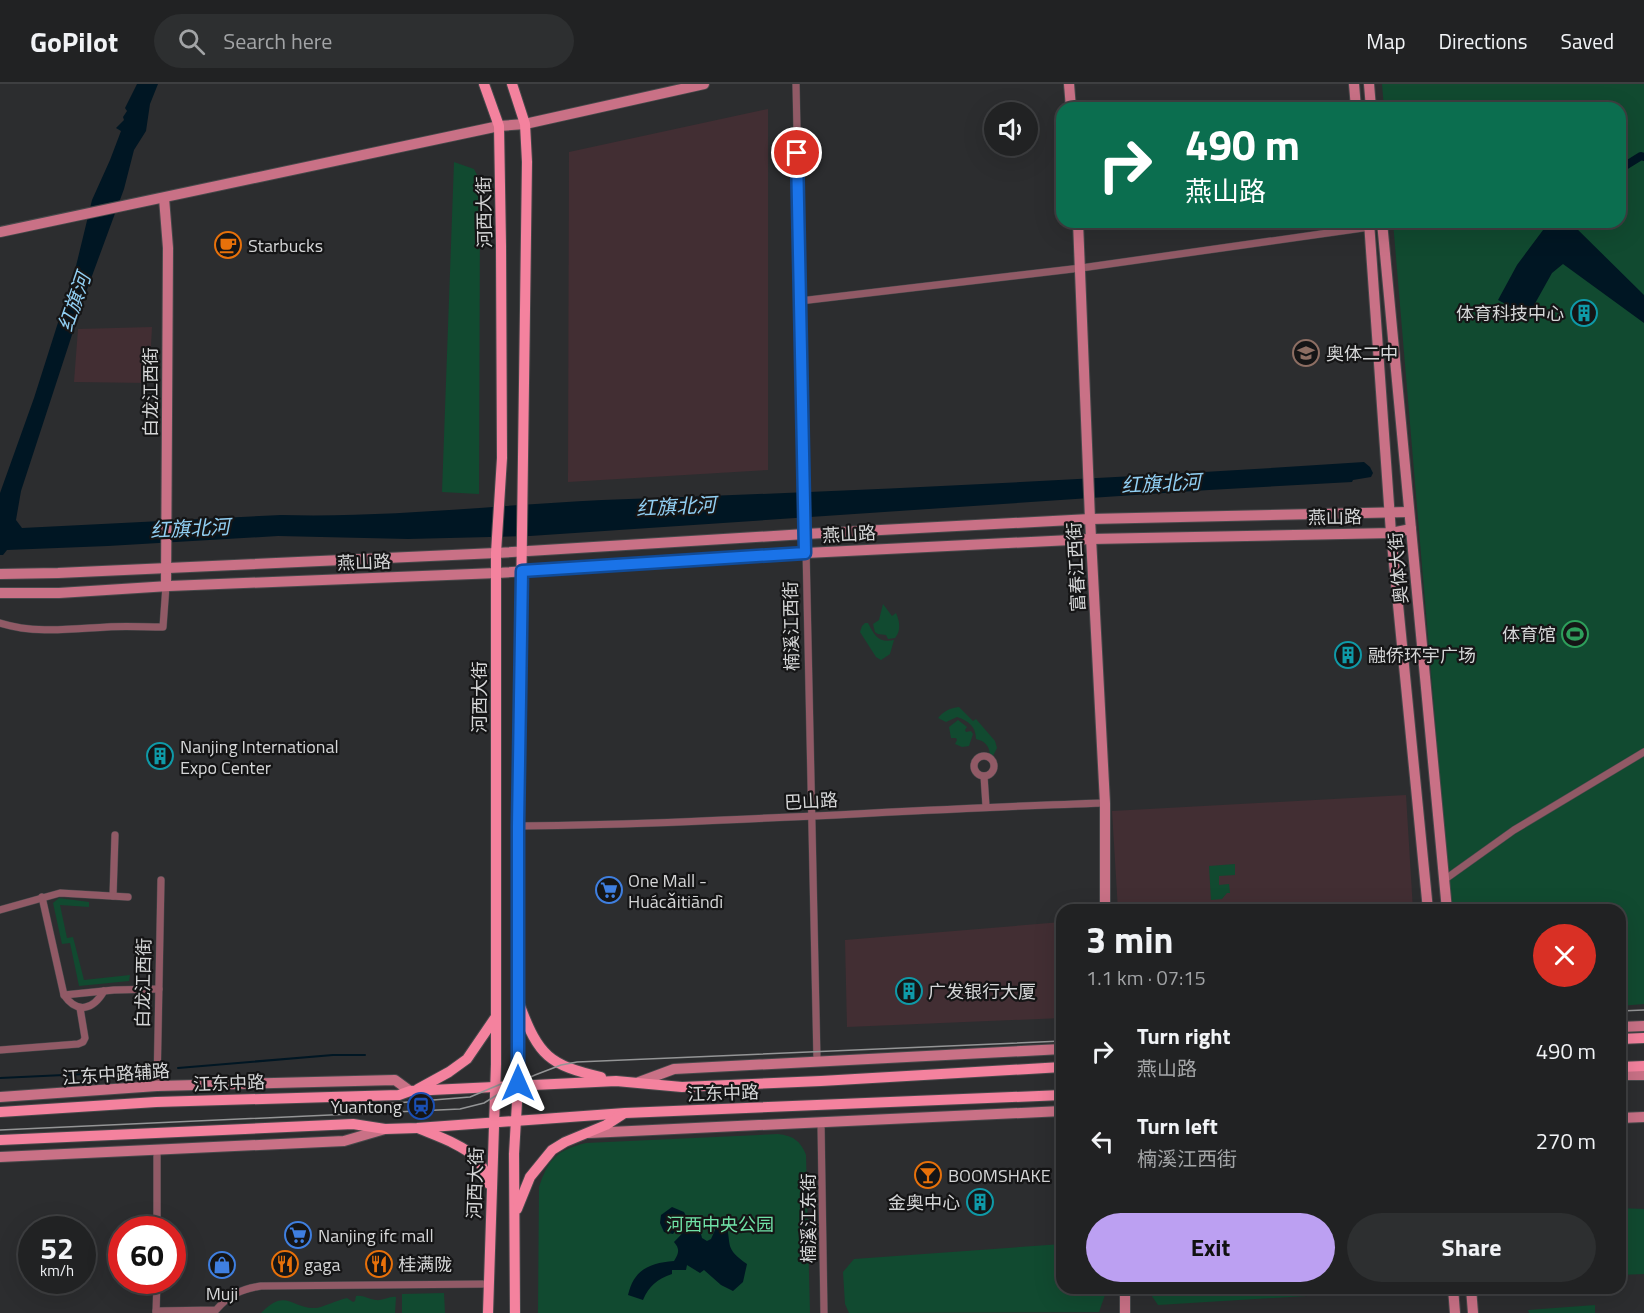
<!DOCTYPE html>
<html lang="en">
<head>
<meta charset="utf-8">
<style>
  body { margin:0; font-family:"Titillium Web","Noto Sans SC",sans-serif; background:#2d2f30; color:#f1f3f6; height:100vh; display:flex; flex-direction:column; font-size:22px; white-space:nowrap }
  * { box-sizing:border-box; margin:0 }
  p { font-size:20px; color:#a2a4a6 }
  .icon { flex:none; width:33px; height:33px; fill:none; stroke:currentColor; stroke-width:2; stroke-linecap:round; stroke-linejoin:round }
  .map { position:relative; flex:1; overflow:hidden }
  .side { position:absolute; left:1056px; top:820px; width:570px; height:390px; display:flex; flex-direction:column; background:#212223; border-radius:18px; box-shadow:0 6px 24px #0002,0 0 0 2px #3e3f41 }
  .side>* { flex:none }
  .guide { position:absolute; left:1056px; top:18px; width:570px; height:126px; border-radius:18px; box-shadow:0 6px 24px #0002,0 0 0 2px #3e3f41; background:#0b6e4f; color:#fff; overflow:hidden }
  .buttons { position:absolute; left:984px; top:18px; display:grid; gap:12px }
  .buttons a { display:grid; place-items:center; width:54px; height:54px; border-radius:50%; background:#212223; box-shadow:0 6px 24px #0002,0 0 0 2px #3e3f41; font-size:30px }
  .speed { position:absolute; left:18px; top:1132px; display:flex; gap:12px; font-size:30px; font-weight:700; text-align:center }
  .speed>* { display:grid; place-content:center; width:78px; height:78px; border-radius:50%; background:#212223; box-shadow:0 6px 24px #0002,0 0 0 2px #3e3f41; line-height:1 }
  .speed small { font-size:15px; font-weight:400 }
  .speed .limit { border:9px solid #d22; background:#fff; color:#111 }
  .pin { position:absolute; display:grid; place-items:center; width:51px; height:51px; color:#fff; margin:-26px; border:3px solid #fff; border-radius:50%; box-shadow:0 2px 6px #0007 }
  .me { position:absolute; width:66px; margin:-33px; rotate:0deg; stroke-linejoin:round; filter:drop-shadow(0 0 4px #0008) }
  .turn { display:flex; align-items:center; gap:21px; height:126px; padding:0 30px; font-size:27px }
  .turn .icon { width:78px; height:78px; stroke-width:2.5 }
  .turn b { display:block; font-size:42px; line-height:51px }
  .round { display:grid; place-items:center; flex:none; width:63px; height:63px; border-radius:32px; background:#2d2f30 }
  .overview { display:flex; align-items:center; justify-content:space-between; height:102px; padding:0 30px }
  h1 { font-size:36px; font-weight:700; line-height:45px }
  .button { display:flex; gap:12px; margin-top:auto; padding:12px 30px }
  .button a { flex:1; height:69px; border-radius:36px; background:#bca0f2; color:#111; font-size:24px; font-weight:700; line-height:69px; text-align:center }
  .button a+a { background:#2d2f30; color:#f1f3f6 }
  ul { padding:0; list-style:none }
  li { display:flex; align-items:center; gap:18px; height:90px; padding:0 30px }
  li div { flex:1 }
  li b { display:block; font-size:22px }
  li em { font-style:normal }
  header { display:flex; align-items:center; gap:36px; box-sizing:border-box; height:84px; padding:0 30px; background:#212223; border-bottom:2px solid #3e3f41 }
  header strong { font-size:28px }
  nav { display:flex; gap:33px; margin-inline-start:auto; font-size:21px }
  .search { width:420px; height:54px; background:#2d2f30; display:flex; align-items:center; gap:15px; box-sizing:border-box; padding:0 21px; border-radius:33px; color:#a2a4a6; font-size:22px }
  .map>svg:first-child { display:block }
  .commercial { fill:#422e33 }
  .green { fill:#114a30 }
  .water { fill:#001623 }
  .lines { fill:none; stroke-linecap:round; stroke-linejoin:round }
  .stream { stroke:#001623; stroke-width:2 }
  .canal { stroke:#001623; stroke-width:8 }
  .street-casing { stroke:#47484a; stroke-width:8 }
  .secondary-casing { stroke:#47484a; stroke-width:12 }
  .primary-casing { stroke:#47484a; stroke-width:12 }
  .street { stroke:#915a66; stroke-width:7 }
  .secondary { stroke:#c97186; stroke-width:10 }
  .primary { stroke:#f4829e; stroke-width:10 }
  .tram { stroke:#949596; stroke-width:1.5 }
  .route-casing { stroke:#114b97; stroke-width:15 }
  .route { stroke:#1a73e8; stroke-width:10 }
  .labels { text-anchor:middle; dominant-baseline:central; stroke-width:4.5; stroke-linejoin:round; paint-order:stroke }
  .street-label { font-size:18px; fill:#d5d6d7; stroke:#151516 }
  .poi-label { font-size:18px; fill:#d5d6d7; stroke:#151516; text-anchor:start }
  .park-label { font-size:18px; fill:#6fe1a6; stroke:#151516 }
  .water-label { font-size:20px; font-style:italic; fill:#91cff3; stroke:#151516 }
</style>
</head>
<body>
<header>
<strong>GoPilot</strong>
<div class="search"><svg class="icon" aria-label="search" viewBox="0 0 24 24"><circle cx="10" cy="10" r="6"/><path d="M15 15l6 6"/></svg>Search here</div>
<nav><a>Map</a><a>Directions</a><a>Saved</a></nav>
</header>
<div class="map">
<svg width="1644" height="1229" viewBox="0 0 1644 1229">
  <rect width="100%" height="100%" fill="#2c2d2f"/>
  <g class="commercial">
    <path d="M 768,25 L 768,386 L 568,398 L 569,68 Z"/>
    <path d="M 152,243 L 149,299 L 74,298 L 78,245 Z"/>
    <path d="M 1406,711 L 1413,826 L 1118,826 L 1112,727 Z"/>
    <path d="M 1062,838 L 1062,934 L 847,943 L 845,856 Z"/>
  </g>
  <g class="green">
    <path d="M 1382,0 L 1644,0 L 1644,920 L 1620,922 L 1620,826 L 1451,826 L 1393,138 L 1620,138 L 1620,24 L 1384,24 Z"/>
    <path d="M 454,78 L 474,85 L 478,93 L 480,113 L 479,410 L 442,408 Z"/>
    <path d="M 883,520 L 892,532 L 896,529 C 900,538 901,547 895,554 L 888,555 L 886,551 L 878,550 L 875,548 L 873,540 L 879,536 Z"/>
    <path d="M 865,539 L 868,539 C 875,552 878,559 894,556 L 890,570 L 881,576 L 876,573 L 860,548 L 862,542 Z"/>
    <path d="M 959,623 L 973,637 L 976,635 L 995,657 L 997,664 L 993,672 L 990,670 C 989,662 985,657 976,655 C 976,643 969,637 957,633 L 946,638 L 938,634 C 944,627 950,624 959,623 Z"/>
    <path d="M 958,636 L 967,643 L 965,646 L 966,648 L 971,647 L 973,650 L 969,662 L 962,663 L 955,660 L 957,656 L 956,654 L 951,654 L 949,643 Z"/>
    <path d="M 1235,780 L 1235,791 L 1219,792 L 1219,801 L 1229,800 L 1230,809 L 1227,809 L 1222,815 L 1211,816 L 1209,782 Z"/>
    <path d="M 59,814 L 89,818 L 89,823 L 60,821 L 67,854 L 73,853 L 84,896 L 130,891 L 129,897 L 79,902 L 70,859 L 62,860 L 53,819 Z"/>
    <path d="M 778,1050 C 793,1052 800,1056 806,1071 L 810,1229 L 538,1229 L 539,1103 C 548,1075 557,1066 586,1059 Z"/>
    <path d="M 1620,1124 L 1644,1125 L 1644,1190 L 1620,1191 Z"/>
    <path d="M 1062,1160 L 1062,1204 L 1104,1205 L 1105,1211 L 1099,1228 L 849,1229 L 845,1220 L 843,1188 L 854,1175 Z"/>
    <path d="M 1149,1205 L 1149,1204 L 1421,1205 L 1158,1221 L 1149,1208 Z"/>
    <path d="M 444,1209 L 445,1229 L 402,1229 L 402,1210 Z"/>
    <path d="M 356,1212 C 363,1211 368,1215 376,1216 C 383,1217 389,1212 396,1213 L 395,1229 L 261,1229 C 286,1203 292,1225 315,1224 C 322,1224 337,1216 347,1214 L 353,1218 L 355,1217 Z"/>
    <path d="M 1595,1221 L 1595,1229 L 1529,1229 L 1528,1226 Z"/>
  </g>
  <g class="water">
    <path d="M 137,0 L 158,0 L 150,20 L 146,47 L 134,66 L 124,105 L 85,211 L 21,407 L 16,436 L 22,444 L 281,431 C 388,434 495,421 602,416 C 856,407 1110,395 1364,378 L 1370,383 L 1373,389 L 1371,393 L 1353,396 L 1352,398 L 1209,406 L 530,452 L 408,455 L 278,452 L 108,462 L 7,466 L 3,471 L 0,471 L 0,409 L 34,314 L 76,182 L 92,116 L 110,76 L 121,47 L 116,44 L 124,36 L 123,33 L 127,27 L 125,24 Z"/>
    <path d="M 1549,138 L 1570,138 L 1644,211 L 1644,239 L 1563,180 L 1552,189 L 1528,232 L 1498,216 L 1517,181 Z"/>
    <path d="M 672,1123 L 684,1128 L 686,1132 L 673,1150 L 664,1148 L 660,1139 L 661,1131 Z"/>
    <path d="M 712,1134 L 726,1139 C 732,1162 724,1164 747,1180 L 743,1198 L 733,1207 L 721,1201 L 704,1186 L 700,1189 L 687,1181 L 686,1186 L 672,1186 L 672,1190 C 657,1195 649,1202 643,1216 L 628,1211 C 634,1185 650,1179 674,1177 C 679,1169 680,1165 674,1158 C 684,1149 689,1137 704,1140 L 700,1146 L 702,1154 L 707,1157 L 711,1155 L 715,1146 Z"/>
  </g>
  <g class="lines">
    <g class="stream">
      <path d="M 178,984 L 333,971 L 365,971"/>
      <path d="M 0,994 L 128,988"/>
    </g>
    <path class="canal" d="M 1620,85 L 1641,72 L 1644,73"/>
    <defs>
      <g id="street">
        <path d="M 796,0 L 817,976"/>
        <path d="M 800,217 L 1081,184 L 1370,143"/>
        <path d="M 0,539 C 35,550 71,545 107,543 C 126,542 144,543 163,543 L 166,502"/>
        <circle cx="984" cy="682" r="10"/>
        <path d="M 984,692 L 986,722"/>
        <path d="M 518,742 C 714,740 909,725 1105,719"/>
        <path d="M 1444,796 L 1514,746 L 1644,668"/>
        <path d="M 113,812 L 115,751"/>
        <path d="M 42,813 L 64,911 C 77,930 93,926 104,907"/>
        <path d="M 0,826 L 60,809 L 128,813"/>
        <path d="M 64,911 L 114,906 L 159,905"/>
        <path d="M 0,966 L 78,960 L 83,958 L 85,954 L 80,924"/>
        <path d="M 157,1002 L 161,796"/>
        <path d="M 821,1039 L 824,1229"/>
        <path d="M 157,1146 L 157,1067"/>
        <path d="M 156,1227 L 216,1226 C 229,1211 241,1205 261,1202 L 489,1200"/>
        <path d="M 156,1229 L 157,1197"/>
      </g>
      <g id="secondary">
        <path d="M 1069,0 L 1071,24"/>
        <path d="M 1354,0 L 1356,24"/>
        <path d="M 1369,0 L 1371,24"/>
        <path d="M 164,114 L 168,164 L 166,502"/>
        <path d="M 1078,138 L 1090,435 L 1105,719 L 1105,826"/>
        <path d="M 1369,138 L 1391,449 L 1428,826"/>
        <path d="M 1382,138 L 1447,826"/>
        <path d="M 0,148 L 499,42 L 525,40 L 704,0"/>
        <path d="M 0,490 L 58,489 L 496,469 L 805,450 L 1090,435 L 1409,428"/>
        <path d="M 0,509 L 59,509 L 169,502 L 497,489 L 806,469 L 1091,455 L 1391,449 L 1411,445"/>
        <path d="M 1620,943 L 1644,942"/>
        <path d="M 1620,991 L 1644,991"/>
        <path d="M 639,998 L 674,985 L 1062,965"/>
        <path d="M 1620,1004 L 1620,1035"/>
        <path d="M 0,1013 L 157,1002 L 395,996 L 410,1007"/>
        <path d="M 1620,1034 L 1644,1033"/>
        <path d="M 1620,1038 L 1622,1098"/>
        <path d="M 589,1049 L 1062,1027"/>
        <path d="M 0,1073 L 344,1057 L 385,1045"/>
        <path d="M 1125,1204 L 1125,1229"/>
        <path d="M 1453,1204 L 1455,1229"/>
        <path d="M 1471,1204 L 1473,1229"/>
      </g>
      <g id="primary">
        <path d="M 484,0 L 499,42 L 501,162 L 502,374 L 496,469 L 496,980 L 488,1229"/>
        <path d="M 512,0 L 525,40 L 527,78 L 518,742 L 518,1001 L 514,1070 L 515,1229"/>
        <path d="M 520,922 C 539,972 549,981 601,993"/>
        <path d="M 1620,955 L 1644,954"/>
        <path d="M 1620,983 L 1644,982"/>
        <path d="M 418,1005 L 449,988 L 467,975 L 495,934"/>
        <path d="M 0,1028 L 156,1018 L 399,1011 L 410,1007 L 616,997 L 682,1003 L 821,997 L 1062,983"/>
        <path d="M 420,1045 C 437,1052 463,1061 476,1074 C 483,1081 486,1091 489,1100"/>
        <path d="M 0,1056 L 353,1040 L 385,1045 L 417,1044 L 625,1029 L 1062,1011"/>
        <path d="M 517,1125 L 530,1093 L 552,1066 L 565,1058 L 606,1041 L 623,1030"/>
      </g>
    </defs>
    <use href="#street" class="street-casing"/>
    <use href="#secondary" class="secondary-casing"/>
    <use href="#primary" class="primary-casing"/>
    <use href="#street" class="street"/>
    <use href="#secondary" class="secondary"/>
    <use href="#primary" class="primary"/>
    <g class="tram">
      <path d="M 1620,927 L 1644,926"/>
      <path d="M 384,1020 L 470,1013 L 501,1000"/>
      <path d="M 0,1046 L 460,1025 L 484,1019 L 513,1001 L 535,991 L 561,981 L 577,978 L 1062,957"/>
    </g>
  </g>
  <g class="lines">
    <defs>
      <path id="route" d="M 518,999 L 518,742 L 522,487 L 805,469 L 797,69"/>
    </defs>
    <use href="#route" class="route-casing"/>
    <use href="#route" class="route"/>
  </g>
  <defs>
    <symbol id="cafe-ring" viewBox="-11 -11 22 22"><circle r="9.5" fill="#151516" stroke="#e8710a" stroke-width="1.5"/><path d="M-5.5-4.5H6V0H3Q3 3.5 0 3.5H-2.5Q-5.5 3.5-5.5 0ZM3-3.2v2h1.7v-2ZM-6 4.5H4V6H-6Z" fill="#e8710a"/></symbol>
    <symbol id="building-ring" viewBox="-11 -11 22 22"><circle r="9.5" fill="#151516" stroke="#0f9aa8" stroke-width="1.5"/><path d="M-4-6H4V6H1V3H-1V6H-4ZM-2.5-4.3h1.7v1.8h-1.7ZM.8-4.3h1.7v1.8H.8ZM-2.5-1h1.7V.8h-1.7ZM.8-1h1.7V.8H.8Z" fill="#0f9aa8"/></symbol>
    <symbol id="school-ring" viewBox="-11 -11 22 22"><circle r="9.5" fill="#151516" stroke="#8d6e63" stroke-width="1.5"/><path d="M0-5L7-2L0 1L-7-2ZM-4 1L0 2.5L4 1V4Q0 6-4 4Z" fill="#8d6e63"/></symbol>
    <symbol id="stadium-ring" viewBox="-11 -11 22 22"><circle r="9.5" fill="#151516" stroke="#2e9e5b" stroke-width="1.5"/><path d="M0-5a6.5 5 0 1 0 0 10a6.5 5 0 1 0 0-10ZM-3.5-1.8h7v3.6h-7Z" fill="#2e9e5b"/></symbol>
    <symbol id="supermarket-ring" viewBox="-11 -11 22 22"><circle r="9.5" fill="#151516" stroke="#3f7fe0" stroke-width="1.5"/><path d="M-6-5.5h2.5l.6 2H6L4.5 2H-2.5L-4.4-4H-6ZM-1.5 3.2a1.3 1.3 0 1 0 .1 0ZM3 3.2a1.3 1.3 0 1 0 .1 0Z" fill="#3f7fe0"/></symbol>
    <symbol id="station-ring" viewBox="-11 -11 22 22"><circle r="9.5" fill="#151516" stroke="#1a4fb4" stroke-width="1.5"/><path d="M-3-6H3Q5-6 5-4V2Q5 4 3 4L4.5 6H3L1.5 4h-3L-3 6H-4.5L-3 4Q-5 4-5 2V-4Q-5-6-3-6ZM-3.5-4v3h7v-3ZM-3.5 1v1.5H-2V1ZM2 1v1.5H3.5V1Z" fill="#1a4fb4"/></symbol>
    <symbol id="bar-ring" viewBox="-11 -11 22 22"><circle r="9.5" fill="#151516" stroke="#e8710a" stroke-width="1.5"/><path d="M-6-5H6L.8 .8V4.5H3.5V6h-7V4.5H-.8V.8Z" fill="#e8710a"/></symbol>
    <symbol id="restaurant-ring" viewBox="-11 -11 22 22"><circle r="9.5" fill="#151516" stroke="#e8710a" stroke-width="1.5"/><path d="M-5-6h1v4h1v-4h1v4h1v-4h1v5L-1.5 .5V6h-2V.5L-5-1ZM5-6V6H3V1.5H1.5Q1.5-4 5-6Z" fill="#e8710a"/></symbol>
    <symbol id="shop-ring" viewBox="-11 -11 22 22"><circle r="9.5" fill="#151516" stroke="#3f7fe0" stroke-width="1.5"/><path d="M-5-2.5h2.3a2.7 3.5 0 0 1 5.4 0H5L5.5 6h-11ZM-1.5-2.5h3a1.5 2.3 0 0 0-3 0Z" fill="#3f7fe0"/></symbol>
  </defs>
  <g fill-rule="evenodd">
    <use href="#cafe-ring" x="213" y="146" width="30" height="30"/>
    <use href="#building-ring" x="1569" y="214" width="30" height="30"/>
    <use href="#school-ring" x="1291" y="254" width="30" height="30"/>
    <use href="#stadium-ring" x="1560" y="535" width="30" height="30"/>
    <use href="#building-ring" x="1333" y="556" width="30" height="30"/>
    <use href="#building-ring" x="145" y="657" width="30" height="30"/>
    <use href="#supermarket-ring" x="594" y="791" width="30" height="30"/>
    <use href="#building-ring" x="894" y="892" width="30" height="30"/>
    <use href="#station-ring" x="406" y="1007" width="30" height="30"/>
    <use href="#bar-ring" x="913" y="1076" width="30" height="30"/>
    <use href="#building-ring" x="965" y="1103" width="30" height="30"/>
    <use href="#supermarket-ring" x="283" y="1136" width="30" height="30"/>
    <use href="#restaurant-ring" x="270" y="1165" width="30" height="30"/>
    <use href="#restaurant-ring" x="364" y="1165" width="30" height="30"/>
    <use href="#shop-ring" x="207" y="1166" width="30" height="30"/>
  </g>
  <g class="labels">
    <g class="street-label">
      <text transform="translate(484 128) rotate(-91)">河西大街</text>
      <text transform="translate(150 308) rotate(-90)">白龙江西街</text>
      <text transform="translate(1335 433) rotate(-1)">燕山路</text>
      <text transform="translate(849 450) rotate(-3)">燕山路</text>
      <text transform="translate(364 478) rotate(-2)">燕山路</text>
      <text transform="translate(1076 483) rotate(-93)">富春江西街</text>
      <text transform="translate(1398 484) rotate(-95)">奥体大街</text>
      <text transform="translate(791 542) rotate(-91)">楠溪江西街</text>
      <text transform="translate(479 613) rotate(-90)">河西大街</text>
      <text transform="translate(811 717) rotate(-3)">巴山路</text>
      <text transform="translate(143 899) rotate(-89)">白龙江西街</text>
      <text transform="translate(116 990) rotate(-4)">江东中路辅路</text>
      <text transform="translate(229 999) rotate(-2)">江东中路</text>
      <text transform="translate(723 1009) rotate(-2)">江东中路</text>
      <text transform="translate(475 1099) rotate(-88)">河西大街</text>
      <text transform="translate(808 1134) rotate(-90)">楠溪江东街</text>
    </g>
    <g class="poi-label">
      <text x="248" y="161">Starbucks</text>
      <text x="1564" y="229" text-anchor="end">体育科技中心</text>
      <text x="1326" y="269">奥体二中</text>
      <text x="1556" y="550" text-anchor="end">体育馆</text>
      <text x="1368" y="571">融侨环宇广场</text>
      <text x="180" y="662">Nanjing International<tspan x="180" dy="21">Expo Center</tspan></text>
      <text x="628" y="796">One Mall -<tspan x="628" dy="21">Huácǎitiāndì</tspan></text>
      <text x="928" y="907">广发银行大厦</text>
      <text x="402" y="1022" text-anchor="end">Yuantong</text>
      <text x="948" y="1091">BOOMSHAKE</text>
      <text x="960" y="1118" text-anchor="end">金奥中心</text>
      <text x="318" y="1151">Nanjing ifc mall</text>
      <text x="304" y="1180">gaga</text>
      <text x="398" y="1180">桂满陇</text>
      <text x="222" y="1209" text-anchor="middle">Muji</text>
    </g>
    <g class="park-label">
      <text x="720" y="1140">河西中央公园</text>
    </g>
    <g class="water-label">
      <text transform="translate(74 218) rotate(-71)">红旗河</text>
      <text transform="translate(1161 399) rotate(-3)">红旗北河</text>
      <text transform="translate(676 422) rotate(-3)">红旗北河</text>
      <text transform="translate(190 444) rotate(-3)">红旗北河</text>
    </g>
  </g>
</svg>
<div class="buttons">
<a><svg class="icon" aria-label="sound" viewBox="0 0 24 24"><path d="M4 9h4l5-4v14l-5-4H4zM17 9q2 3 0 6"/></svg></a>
</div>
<div class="speed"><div>52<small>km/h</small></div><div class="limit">60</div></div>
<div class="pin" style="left:797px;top:69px;background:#d93025"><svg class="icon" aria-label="arrive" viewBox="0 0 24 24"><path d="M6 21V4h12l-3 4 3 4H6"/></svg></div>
<svg class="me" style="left:518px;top:999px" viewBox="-20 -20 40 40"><path d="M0-17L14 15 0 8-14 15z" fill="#1a73e8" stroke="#fff" stroke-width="4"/></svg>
<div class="guide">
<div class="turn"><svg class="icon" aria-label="right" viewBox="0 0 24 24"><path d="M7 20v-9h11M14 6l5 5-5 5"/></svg><div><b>490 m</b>燕山路</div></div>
</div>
<section class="side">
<div class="overview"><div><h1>3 min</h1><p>1.1 km · 07:15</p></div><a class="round" style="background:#d93025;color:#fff"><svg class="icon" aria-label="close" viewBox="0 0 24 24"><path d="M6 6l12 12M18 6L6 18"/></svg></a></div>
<ul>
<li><svg class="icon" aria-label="right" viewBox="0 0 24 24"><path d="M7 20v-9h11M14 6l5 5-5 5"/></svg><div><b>Turn right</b><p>燕山路</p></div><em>490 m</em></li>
<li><svg class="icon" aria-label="left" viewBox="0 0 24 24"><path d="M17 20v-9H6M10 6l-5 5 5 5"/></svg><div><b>Turn left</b><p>楠溪江西街</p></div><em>270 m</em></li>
</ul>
<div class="button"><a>Exit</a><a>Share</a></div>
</section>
</div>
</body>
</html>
